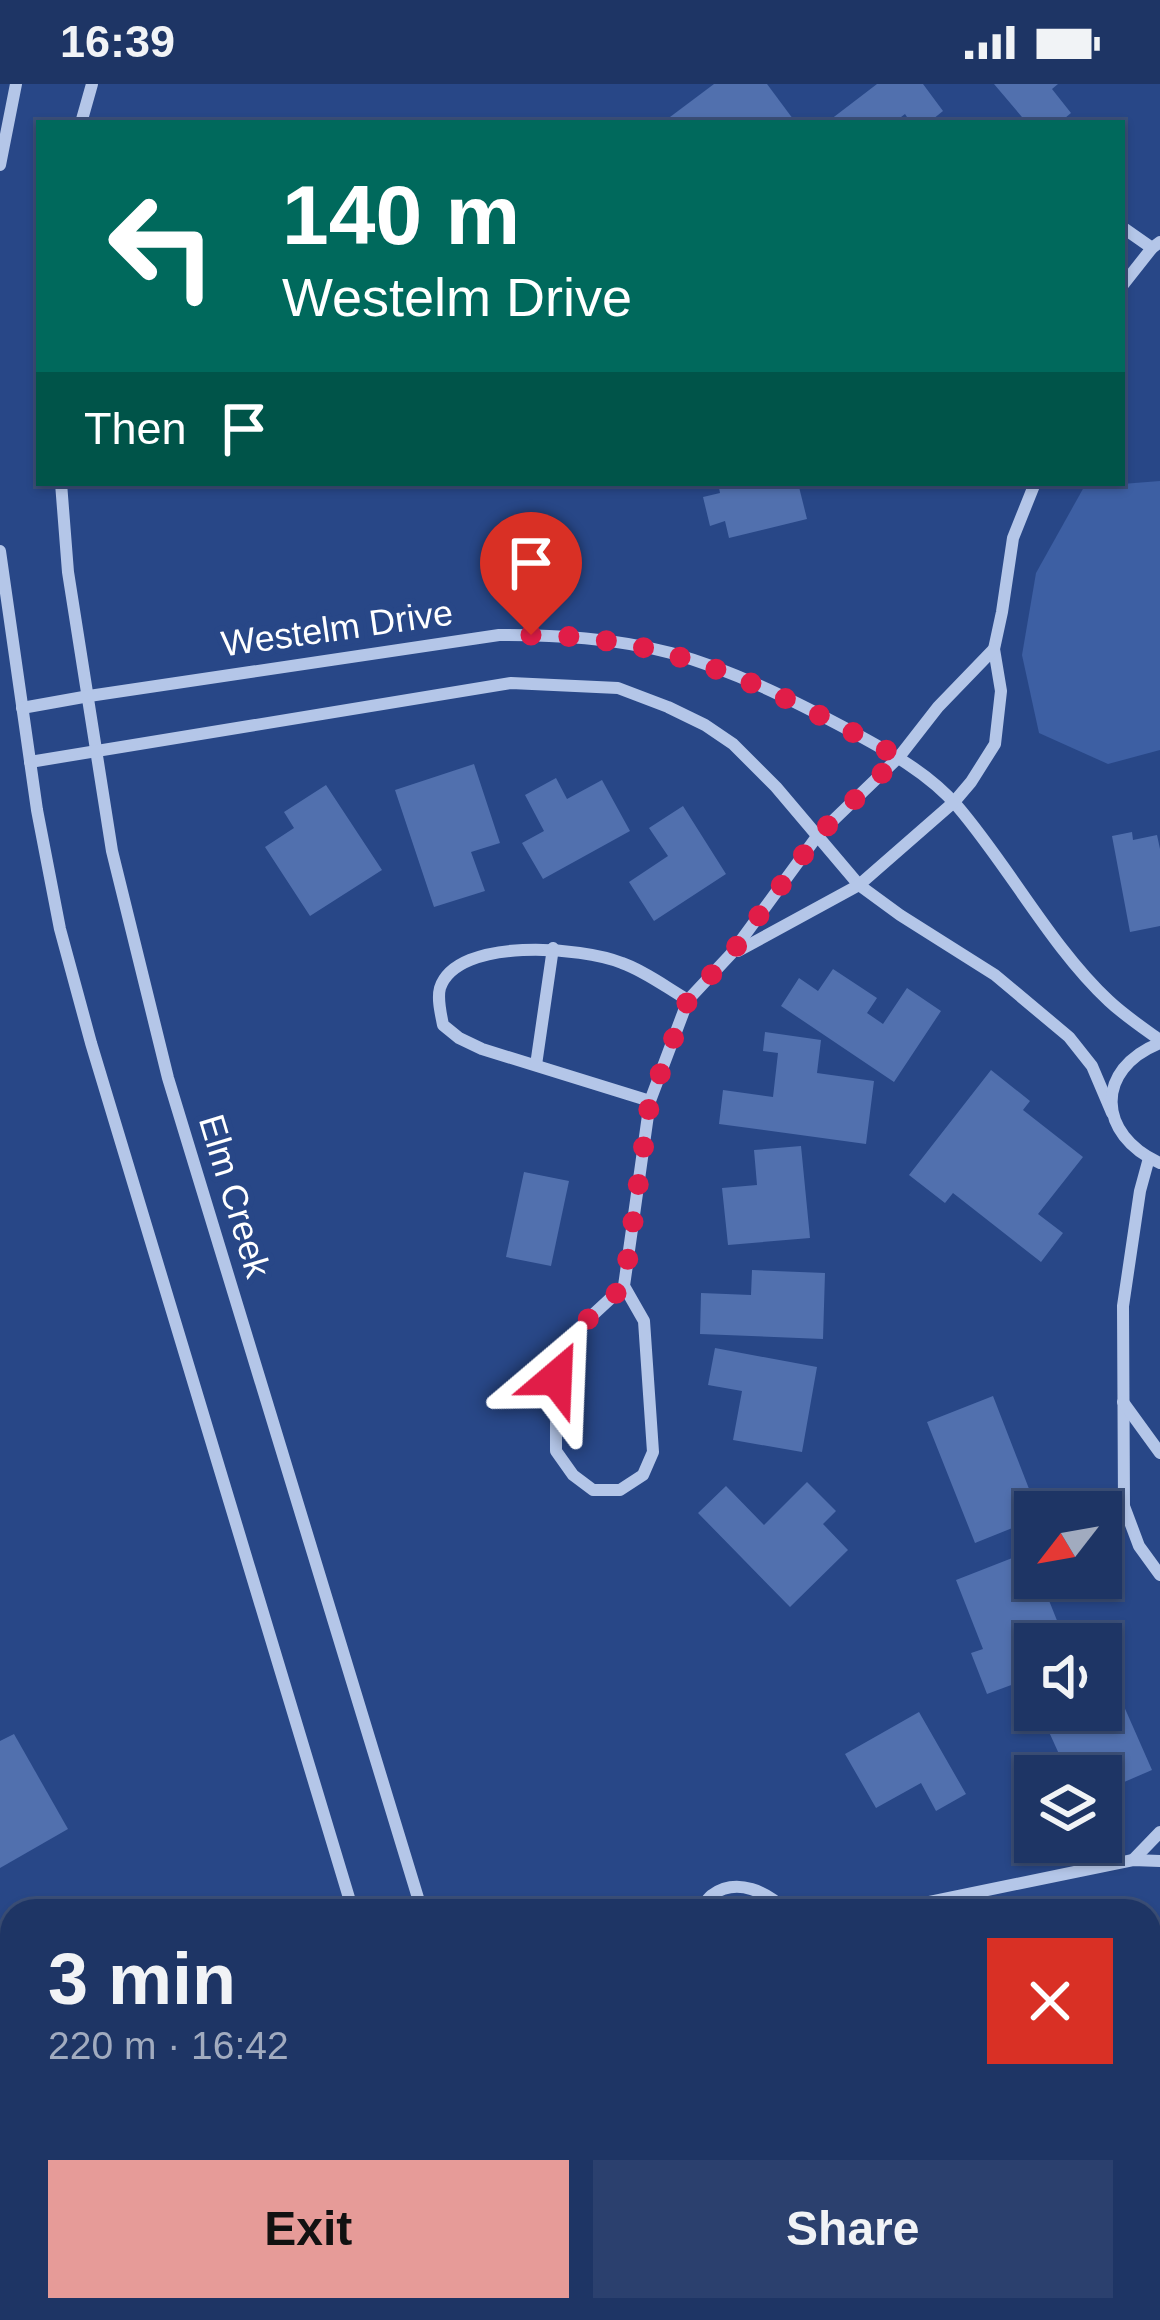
<!DOCTYPE html>
<html lang="en">
<head>
<meta charset="utf-8">
<style>
  body { margin:0; font-family:Arial,sans-serif; background:#2b406e; color:#f1f3f6; height:100vh; display:flex; flex-direction:column; font-size:45px; white-space:nowrap }
  * { box-sizing:border-box; margin:0 }
  p { font-size:39px; color:#a1abbf }
  .icon { flex:none; width:66px; height:66px; fill:none; stroke:currentColor; stroke-width:2; stroke-linecap:round; stroke-linejoin:round }
  .map { position:relative; flex:1; overflow:hidden }
  .panel { position:absolute; left:0px; top:1815px; width:1161px; height:423px; display:flex; flex-direction:column; background:#1e3565; border-radius:36px 36px 0 0; box-shadow:0 3px 9px #0004,0 0 0 3px #3c5079 }
  .panel>* { flex:none }
  .banner { position:absolute; left:36px; top:36px; width:1089px; height:366px; border-radius:0px; box-shadow:0 3px 9px #0004,0 0 0 3px #3c5079; background:#00695c; color:#fff; overflow:hidden }
  .needle { width:78px; rotate:239deg }
  .tools { position:absolute; left:1014px; top:1407px; display:grid; gap:24px }
  .tools a { display:grid; place-items:center; width:108px; height:108px; border-radius:0px; background:#1e3565; box-shadow:0 3px 9px #0004,0 0 0 3px #3c5079; font-size:60px }
  .pin { position:absolute; display:grid; place-items:center; width:102px; height:102px; color:#fff; margin:-123px -51px; border-radius:50% 50% 50% 0; rotate:-45deg; box-shadow:0 0 12px #0007 }
  .pin .icon { rotate:45deg }
  .me { position:absolute; width:132px; margin:-66px; rotate:26deg; stroke-linejoin:round; filter:drop-shadow(0 0 9px #0008) }
  .turn { display:flex; align-items:center; gap:42px; height:252px; padding:0 48px; font-size:54px }
  .turn .icon { width:156px; height:156px; stroke-width:2.5 }
  .turn b { display:block; font-size:84px; line-height:102px }
  .then { display:flex; align-items:center; height:114px; padding:0 48px; background:#0003; gap:24px; font-size:45px }
  .round { display:grid; place-items:center; flex:none; width:126px; height:126px; border-radius:0px; background:#2b406e }
  .headline { display:flex; align-items:center; justify-content:space-between; height:204px; padding:0 48px }
  h1 { font-size:72px; font-weight:700; line-height:90px }
  .button { display:flex; gap:24px; margin-top:auto; padding:24px 48px }
  .button a { flex:1; height:138px; border-radius:0px; background:#e69b98; color:#111; font-size:48px; font-weight:700; line-height:138px; text-align:center }
  .button a+a { background:#2b406e; color:#f1f3f6 }
  .status { display:flex; justify-content:space-between; align-items:center; height:84px; padding:0 60px; background:#1e3565; direction:ltr }
  .status svg { height:33px; fill:currentColor }
  .map>svg:first-child { display:block }
  .green { fill:#3d5fa3 }
  .building { fill:#5170ae }
  .lines { fill:none; stroke-linecap:round; stroke-linejoin:round }
  .street { stroke:#b4c6e8; stroke-width:12 }
  .route { stroke:#e11d48; stroke-width:21; stroke-dasharray:0 37.8 }
  .labels { text-anchor:middle; dominant-baseline:central; stroke-width:12; stroke-linejoin:round; paint-order:stroke }
  .street-label { font-size:36px; fill:#fff; stroke:#284787 }
</style>
</head>
<body>
<div class="status"><b>16:39</b><svg viewBox="0 0 49 12"><path d="M0 12V9h3v3zM5 12V6h3v6zM10 12V3h3v9zM15 12V0h3v12zM26 1h20v11H26zM47 4h2v5h-2z"/></svg></div>
<div class="map">
<svg width="1160" height="2236" viewBox="0 0 1160 2236">
  <rect width="100%" height="100%" fill="#284787"/>
  <g class="green">
    <path d="M 1160,397 L 1160,666 L 1108,680 L 1039,649 L 1022,571 L 1036,489 L 1084,403 Z"/>
    <path d="M 1149,2090 L 1160,2090 L 1160,2236 L 730,2236 L 740,2226 L 1149,2226 Z"/>
  </g>
  <g class="building">
    <path d="M 714,0 L 767,0 L 796,39 L 662,39 Z"/>
    <path d="M 877,0 L 923,0 L 943,27 L 928,39 L 911,39 L 905,30 L 893,39 L 826,39 Z"/>
    <path d="M 994,0 L 1058,0 L 1052,5 L 1071,29 L 1059,39 L 1027,39 Z"/>
    <path d="M 718,399 L 798,399 L 807,435 L 729,454 L 725,437 L 710,442 L 703,413 L 720,409 Z"/>
    <path d="M 474,680 L 500,759 L 471,768 L 485,807 L 434,823 L 395,706 Z"/>
    <path d="M 556,694 L 567,715 L 602,696 L 630,747 L 543,795 L 522,759 L 544,747 L 525,711 Z"/>
    <path d="M 326,701 L 382,786 L 310,832 L 265,763 L 294,744 L 284,728 Z"/>
    <path d="M 683,722 L 726,790 L 654,837 L 629,798 L 668,772 L 649,744 Z"/>
    <path d="M 1132,748 L 1133,756 L 1157,751 L 1160,765 L 1160,842 L 1130,848 L 1112,752 Z"/>
    <path d="M 833,885 L 877,914 L 867,929 L 883,940 L 907,904 L 941,927 L 894,998 L 781,922 L 799,894 L 818,907 Z"/>
    <path d="M 765,948 L 821,956 L 817,989 L 874,997 L 866,1060 L 719,1040 L 723,1006 L 773,1013 L 778,969 L 763,967 Z"/>
    <path d="M 991,986 L 1030,1017 L 1023,1026 L 1083,1073 L 1038,1130 L 1063,1149 L 1041,1178 L 953,1109 L 945,1119 L 909,1091 Z"/>
    <path d="M 801,1062 L 810,1154 L 728,1161 L 722,1104 L 757,1101 L 754,1066 Z"/>
    <path d="M 524,1088 L 569,1097 L 551,1182 L 506,1173 Z"/>
    <path d="M 752,1186 L 825,1189 L 823,1255 L 700,1250 L 701,1209 L 751,1211 Z"/>
    <path d="M 715,1264 L 817,1283 L 802,1368 L 733,1356 L 742,1307 L 708,1301 Z"/>
    <path d="M 993,1312 L 1038,1428 L 1035,1428 L 1035,1435 L 975,1459 L 927,1338 Z"/>
    <path d="M 807,1398 L 836,1427 L 823,1440 L 848,1466 L 790,1523 L 698,1429 L 726,1402 L 764,1441 Z"/>
    <path d="M 1030,1467 L 1035,1480 L 1035,1494 L 1040,1494 L 1062,1549 L 1091,1538 L 1100,1560 L 1035,1560 L 1035,1592 L 987,1610 L 971,1569 L 983,1565 L 956,1496 Z"/>
    <path d="M 1108,1586 L 1152,1686 L 1101,1708 L 1101,1692 L 1035,1692 L 1035,1726 L 1018,1687 L 1059,1670 L 1040,1628 L 1101,1626 L 1101,1589 Z"/>
    <path d="M 919,1628 L 966,1710 L 936,1727 L 921,1699 L 876,1724 L 845,1670 Z"/>
    <path d="M 14,1650 L 68,1745 L 0,1784 L 0,1657 Z"/>
    <path d="M 12,1850 L 12,1926 L 0,1896 L 0,1854 Z"/>
    <path d="M 1160,1893 L 1160,1945 L 1149,1939 L 1149,1914 Z"/>
    <path d="M 0,2185 L 12,2195 L 12,2226 L 50,2226 L 62,2236 L 0,2236 Z"/>
    <path d="M 271,2226 L 353,2226 L 351,2236 L 268,2236 Z"/>
  </g>
  <g class="lines">
    <g class="street">
      <path d="M 81,39 L 92,0"/>
      <path d="M 0,81 L 16,0"/>
      <path d="M 1122,143 L 1152,164"/>
      <path d="M 1122,202 L 1152,164 L 1160,158"/>
      <path d="M 61,399 L 68,488 L 112,767 L 168,994 L 422,1827"/>
      <path d="M 0,467 L 37,726 L 60,845 L 91,959 L 353,1827"/>
      <path d="M 22,624 L 89,612 L 499,551 C 557,551 614,554 671,569 C 732,586 791,615 847,645 C 886,666 928,688 958,723 C 1010,784 1052,864 1109,917 C 1125,932 1143,944 1160,956"/>
      <path d="M 30,678 L 511,599 L 618,604 L 668,623 L 705,641 L 733,660 L 776,703 L 859,801 L 900,831 L 995,891 L 1069,953 L 1092,982 L 1112,1029"/>
      <path d="M 738,867 L 859,801 L 954,718 L 971,698 L 995,660 L 1001,607 L 994,565 L 1002,528 L 1013,454 L 1035,399"/>
      <path d="M 1160,959 C 1094,985 1097,1051 1160,1079"/>
      <path d="M 536,981 L 553,864"/>
      <path d="M 650,1017 L 482,965 L 459,954 L 443,941 C 441,930 437,915 440,904 C 457,852 583,863 622,879 C 645,887 667,904 688,916"/>
      <path d="M 1149,1074 L 1140,1107 L 1123,1222 L 1124,1422 L 1139,1462 L 1160,1491"/>
      <path d="M 624,1202 L 584,1239 L 564,1263 L 556,1294 L 556,1367 L 573,1391 L 593,1406 L 620,1406 L 643,1391 L 653,1368 L 644,1237 L 624,1202 L 650,1017 L 688,916 L 731,870 L 818,751 L 899,673 L 938,623 L 994,565"/>
      <path d="M 1123,1318 L 1160,1369"/>
      <path d="M 1133,1776 L 1160,1748"/>
      <path d="M 699,1827 C 703,1822 707,1815 712,1811 C 737,1793 768,1808 786,1827"/>
      <path d="M 886,1827 L 1133,1776 L 1160,1777"/>
      <path d="M 0,1975 L 12,1981"/>
      <path d="M 488,2226 L 488,2236"/>
      <path d="M 167,2236 L 169,2226"/>
      <path d="M 415,2236 L 415,2226"/>
    </g>
  </g>
  <g class="lines">
    <path class="route" d="M 531,551 C 675,552 775,607 899,673 L 818,751 L 731,870 L 688,916 L 650,1017 L 624,1202 L 584,1239 L 564,1263 L 556,1294"/>
  </g>
  <g class="labels">
    <g class="street-label">
      <text transform="translate(337 544) rotate(-8)">Westelm Drive</text>
      <text transform="translate(235 1112) rotate(73)">Elm Creek</text>
    </g>
  </g>
</svg>
<div class="tools">
<a><svg class="needle" viewBox="-14 -14 28 28"><path d="M0-13l5 13h-10z" fill="#e53935"/><path d="M0 13l5-13h-10z" fill="#a1abbf"/></svg></a>
<a><svg class="icon" aria-label="sound" viewBox="0 0 24 24"><path d="M4 9h4l5-4v14l-5-4H4zM17 9q2 3 0 6"/></svg></a>
<a><svg class="icon" aria-label="layers" viewBox="0 0 24 24"><path d="M12 4l9 5-9 5-9-5zM3 14l9 5 9-5"/></svg></a>
</div>
<div class="pin" style="left:531px;top:551px;background:#d93025"><svg class="icon" aria-label="arrive" viewBox="0 0 24 24"><path d="M6 21V4h12l-3 4 3 4H6"/></svg></div>
<svg class="me" style="left:556px;top:1294px" viewBox="-20 -20 40 40"><path d="M0-17L14 15 0 8-14 15z" fill="#e11d48" stroke="#fff" stroke-width="4"/></svg>
<div class="banner">
<div class="turn"><svg class="icon" aria-label="left" viewBox="0 0 24 24"><path d="M17 20v-9H6M10 6l-5 5 5 5"/></svg><div><b>140 m</b>Westelm Drive</div></div>
<div class="then">Then<svg class="icon" aria-label="arrive" viewBox="0 0 24 24"><path d="M6 21V4h12l-3 4 3 4H6"/></svg></div>
</div>
<section class="panel">
<div class="headline"><div><h1>3 min</h1><p>220 m · 16:42</p></div><a class="round" style="background:#d93025;color:#fff"><svg class="icon" aria-label="close" viewBox="0 0 24 24"><path d="M6 6l12 12M18 6L6 18"/></svg></a></div>
<div class="button"><a>Exit</a><a>Share</a></div>
</section>
</div>
</body>
</html>
